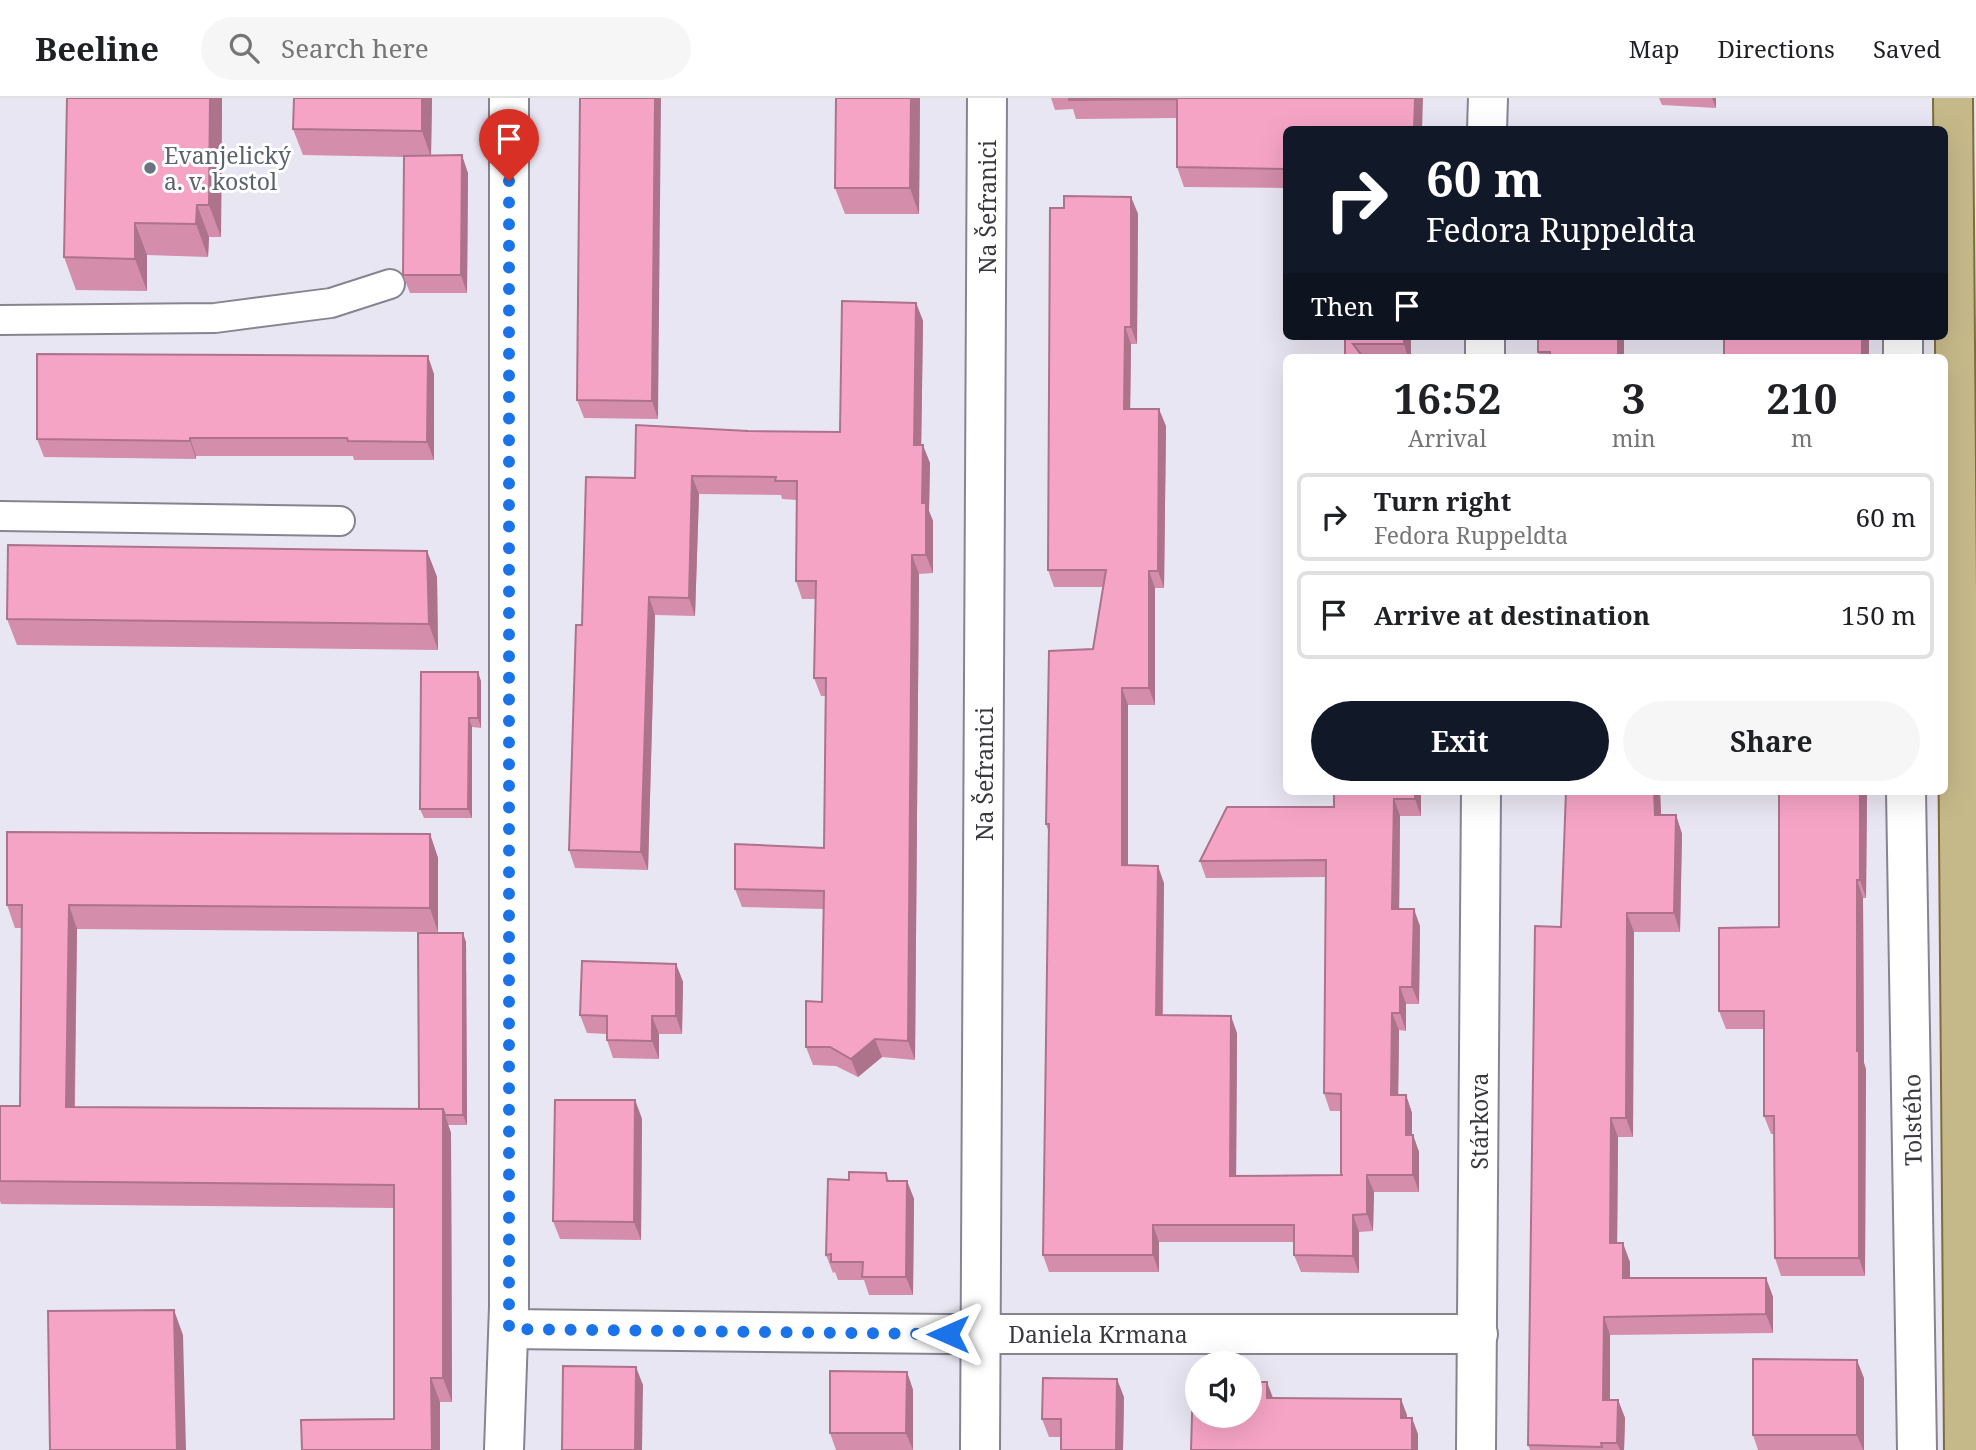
<!DOCTYPE html>
<html lang="en">
<head>
<meta charset="utf-8">
<style>
  body { margin:0; font-family:"Noto Serif",serif; background:#f6f6f6; color:#202124; height:100vh; display:flex; flex-direction:column; font-size:26px; white-space:nowrap }
  * { box-sizing:border-box; margin:0 }
  p { font-size:23px; color:#757577 }
  .icon { flex:none; width:38px; height:38px; fill:none; stroke:currentColor; stroke-width:2; stroke-linecap:round; stroke-linejoin:round }
  .map { position:relative; flex:1; overflow:hidden }
  .panel { position:absolute; left:1283px; top:256px; width:665px; height:441px; display:flex; flex-direction:column; background:#fff; border-radius:10px; box-shadow:0 7px 28px #0002 }
  .panel>* { flex:none }
  .hud { position:absolute; left:1283px; top:28px; width:665px; height:214px; border-radius:10px; box-shadow:0 7px 28px #0002; background:#111827; color:#fff; overflow:hidden }
  .controls { position:absolute; left:1185px; top:1253px; display:grid; gap:14px }
  .controls a { display:grid; place-items:center; width:77px; height:77px; border-radius:50%; background:#fff; box-shadow:0 7px 28px #0002; font-size:35px }
  .pin { position:absolute; display:grid; place-items:center; width:60px; height:60px; color:#fff; margin:-72px -30px; border-radius:50% 50% 50% 0; rotate:-45deg; box-shadow:0 0 7px #0007 }
  .pin .icon { rotate:45deg }
  .me { position:absolute; width:77px; margin:-38px; rotate:270deg; stroke-linejoin:round; filter:drop-shadow(0 0 5px #0008) }
  .turn { display:flex; align-items:center; gap:24px; height:147px; padding:0 28px; font-size:32px }
  .turn .icon { width:91px; height:91px; stroke-width:2.5 }
  .turn b { display:block; font-size:49px; line-height:60px }
  .then { display:flex; align-items:center; height:66px; padding:0 28px; background:#0003; gap:14px; font-size:26px }
  .eta { display:flex; justify-content:space-evenly; align-items:center; height:119px; text-align:center }
  .eta b { font-size:42px; font-weight:700; line-height:49px }
  .primary-button { display:flex; gap:14px; margin-top:auto; padding:14px 28px }
  .primary-button a { flex:1; height:80px; border-radius:42px; background:#111827; color:#fff; font-size:28px; font-weight:700; line-height:80px; text-align:center }
  .primary-button a+a { background:#f6f6f6; color:#202124 }
  ul { padding:0; list-style:none }
  li { display:flex; align-items:center; gap:21px; height:88px; margin:0 14px 10px; padding:0 14px; border:4px solid #e0e0e0; border-radius:10px }
  li div { flex:1 }
  li b { display:block; font-size:26px }
  li em { font-style:normal }
  header { display:flex; align-items:center; gap:42px; box-sizing:border-box; height:98px; padding:0 35px; background:#fff; border-bottom:2px solid #e0e0e0 }
  header strong { font-size:33px }
  nav { display:flex; gap:38px; margin-inline-start:auto; font-size:24px }
  .search { width:490px; height:63px; background:#f6f6f6; display:flex; align-items:center; gap:18px; box-sizing:border-box; padding:0 24px; border-radius:38px; color:#757577; font-size:26px }
  .map>svg:first-child { display:block }
  .lines { fill:none; stroke-linecap:round; stroke-linejoin:round }
  .lane-casing { stroke:#878490; stroke-width:32 }
  .street-casing { stroke:#878490; stroke-width:42 }
  .primary-casing { stroke:#7c6d3c; stroke-width:42 }
  .lane { stroke:#fff; stroke-width:28 }
  .street { stroke:#fff; stroke-width:38 }
  .primary { stroke:#c6b989; stroke-width:38 }
  .wall { fill:#d48daa }
  .shaded-wall { fill:#ac738b }
  .building { fill:#f6a4c6; stroke:#ac738b; stroke-width:2 }
  .route { stroke:#1a73e8; stroke-width:12; stroke-dasharray:0 21.6 }
  .worship-dot { fill:#6b7280; stroke:#fff; stroke-width:2.5 }
  .labels { text-anchor:middle; dominant-baseline:central; stroke-width:6; stroke-linejoin:round; paint-order:stroke }
  .worship-label { font-size:23px; fill:#5b616d; stroke:#fff; text-anchor:start }
  .street-label { font-size:23px; fill:#39383d; stroke:#fff }
</style>
</head>
<body>
<header>
<strong>Beeline</strong>
<div class="search"><svg class="icon" aria-label="search" viewBox="0 0 24 24"><circle cx="10" cy="10" r="6"/><path d="M15 15l6 6"/></svg>Search here</div>
<nav><a>Map</a><a>Directions</a><a>Saved</a></nav>
</header>
<div class="map">
<svg width="1976" height="1352" viewBox="0 0 1976 1352">
  <rect width="100%" height="100%" fill="#e9e6f3"/>
  <g class="lines">
    <defs>
      <g id="lane">
        <path d="M 0,222 L 215,220 L 331,205 L 390,186"/>
        <path d="M 0,418 L 340,423"/>
      </g>
      <g id="street">
        <path d="M 1487,32 L 1488,0"/>
        <path d="M 1903,238 L 1903,259"/>
        <path d="M 1485,259 L 1485,238"/>
        <path d="M 1906,693 L 1917,1352"/>
        <path d="M 509,1231 L 948,1236 L 1478,1236"/>
        <path d="M 504,1352 L 509,1209 L 509,0"/>
        <path d="M 980,1352 L 987,0"/>
        <path d="M 1476,1352 L 1481,693"/>
      </g>
      <path id="primary" d="M 1953,0 L 1964,1352"/>
    </defs>
    <use href="#lane" class="lane-casing"/>
    <use href="#street" class="street-casing"/>
    <use href="#primary" class="primary-casing"/>
    <use href="#lane" class="lane"/>
    <use href="#street" class="street"/>
    <use href="#primary" class="primary"/>
  </g>
  <g class="wall">
    <path d="M 67,0 L 222,0 L 221,139 L 209,139 L 208,159 L 147,157 L 147,193 L 76,192 L 64,159 Z"/>
    <path d="M 432,0 L 431,57 L 468,75 L 467,195 L 410,195 L 403,177 L 404,59 L 303,57 L 293,31 Z"/>
    <path d="M 580,0 L 658,321 L 584,320 L 577,302 Z"/>
    <path d="M 920,0 L 919,116 L 845,116 L 835,90 Z"/>
    <path d="M 1051,0 L 1423,0 L 1286,32 L 1286,90 L 1184,89 L 1177,69 L 1177,20 L 1076,21 L 1073,11 L 1055,12 Z"/>
    <path d="M 1659,0 L 1716,0 L 1716,10 L 1662,7 Z"/>
    <path d="M 1131,99 L 1138,116 L 1137,246 L 1131,246 L 1130,311 L 1166,328 L 1164,490 L 1155,490 L 1155,607 L 1128,607 L 1128,767 L 1164,785 L 1163,918 L 1237,935 L 1236,1078 L 1341,1077 L 1341,1013 L 1330,1013 L 1324,995 L 1326,779 L 1206,780 L 1200,763 L 1334,709 L 1334,693 L 1421,693 L 1421,718 L 1400,718 L 1399,811 L 1420,828 L 1419,906 L 1406,906 L 1406,933 L 1399,932 L 1398,997 L 1406,997 L 1412,1015 L 1412,1037 L 1413,1037 L 1419,1054 L 1419,1094 L 1374,1094 L 1373,1133 L 1359,1134 L 1359,1175 L 1301,1174 L 1294,1157 L 1294,1144 L 1159,1144 L 1159,1174 L 1049,1174 L 1043,1157 L 1049,735 L 1046,726 L 1093,551 L 1103,489 L 1054,489 L 1048,472 L 1064,110 Z"/>
    <path d="M 916,205 L 923,223 L 921,347 L 930,365 L 929,413 L 933,423 L 933,475 L 919,476 L 915,962 L 882,959 L 858,979 L 836,968 L 813,967 L 806,949 L 822,904 L 823,811 L 742,809 L 735,791 L 824,750 L 825,598 L 821,598 L 814,580 L 816,501 L 802,501 L 796,483 L 797,402 L 782,401 L 781,397 L 699,396 L 695,518 L 655,517 L 648,772 L 575,770 L 569,752 L 582,527 L 635,380 L 748,333 L 840,334 Z"/>
    <rect x="1345" y="238" width="66" height="21"/>
    <path d="M 1538,238 L 1624,238 L 1624,259 L 1540,259 L 1538,254 Z"/>
    <path d="M 434,276 L 434,362 L 354,362 L 353,358 L 196,358 L 196,361 L 44,359 L 37,341 Z"/>
    <path d="M 427,453 L 437,479 L 438,552 L 17,547 L 7,521 Z"/>
    <path d="M 481,583 L 481,630 L 472,629 L 472,720 L 424,720 L 420,711 Z"/>
    <path d="M 1660,693 L 1661,717 L 1676,717 L 1682,736 L 1680,834 L 1634,834 L 1633,1039 L 1618,1039 L 1617,1145 L 1630,1164 L 1630,1180 L 1766,1180 L 1773,1199 L 1773,1235 L 1610,1237 L 1610,1302 L 1618,1302 L 1625,1320 L 1624,1352 L 1530,1352 L 1528,1347 L 1561,829 Z"/>
    <path d="M 1750,693 L 1867,693 L 1866,800 L 1863,800 L 1864,965 L 1866,971 L 1865,1178 L 1781,1178 L 1775,1160 L 1774,1036 L 1771,1036 L 1764,1018 L 1764,931 L 1726,931 L 1719,913 L 1779,829 L 1779,696 L 1751,695 Z"/>
    <path d="M 430,736 L 438,760 L 438,834 L 77,831 L 75,1009 L 419,1011 L 466,844 L 467,1027 L 448,1027 L 451,1035 L 452,1304 L 440,1304 L 440,1352 L 302,1352 L 394,1321 L 394,1110 L 1,1106 L 0,1103 L 0,1008 L 20,1008 L 22,830 L 15,830 L 7,807 Z"/>
    <path d="M 676,866 L 683,884 L 682,936 L 659,936 L 659,961 L 613,960 L 607,942 L 607,936 L 587,935 L 580,917 Z"/>
    <path d="M 635,1002 L 642,1021 L 641,1142 L 560,1141 L 553,1123 Z"/>
    <path d="M 886,1075 L 889,1083 L 907,1083 L 914,1101 L 913,1197 L 869,1197 L 864,1182 L 838,1182 L 835,1174 L 833,1175 L 826,1157 L 849,1082 Z"/>
    <path d="M 907,1274 L 913,1292 L 913,1352 L 836,1352 L 830,1335 Z"/>
    <path d="M 1864,1280 L 1864,1352 L 1758,1352 L 1753,1337 Z"/>
    <path d="M 1124,1299 L 1123,1352 L 1061,1352 L 1061,1339 L 1049,1339 L 1042,1321 Z"/>
  </g>
  <g class="shaded-wall">
    <path d="M 210,0 L 222,0 L 221,139 L 209,107 Z"/>
    <path d="M 422,0 L 432,0 L 431,59 L 422,33 Z"/>
    <path d="M 655,0 L 661,0 L 658,321 L 652,303 Z"/>
    <path d="M 911,0 L 920,0 L 919,116 L 910,90 Z"/>
    <path d="M 1415,0 L 1423,0 L 1422,32 L 1414,32 Z"/>
    <path d="M 1712,0 L 1716,0 L 1716,10 Z"/>
    <path d="M 462,57 L 468,75 L 467,195 L 461,177 Z"/>
    <path d="M 1131,99 L 1138,116 L 1137,246 L 1131,229 Z"/>
    <path d="M 197,107 L 209,139 L 208,159 L 196,126 Z"/>
    <path d="M 135,125 L 147,157 L 147,193 L 135,161 Z"/>
    <path d="M 916,205 L 923,223 L 921,365 L 914,347 Z"/>
    <path d="M 1125,229 L 1131,246 L 1130,328 L 1124,311 Z"/>
    <path d="M 1404,238 L 1411,238 L 1411,259 L 1408,259 L 1404,246 Z"/>
    <rect x="1618" y="238" width="6" height="21"/>
    <rect x="1862" y="238" width="7" height="21"/>
    <path d="M 428,258 L 434,276 L 434,362 L 427,344 Z"/>
    <path d="M 1159,311 L 1166,328 L 1164,490 L 1158,473 Z"/>
    <path d="M 190,340 L 196,358 L 196,361 L 190,343 Z"/>
    <path d="M 923,347 L 930,365 L 929,413 L 933,423 L 933,475 L 926,457 L 922,405 Z"/>
    <path d="M 692,378 L 699,396 L 695,518 L 689,500 Z"/>
    <path d="M 427,453 L 437,479 L 438,552 L 429,526 Z"/>
    <path d="M 912,457 L 919,476 L 915,962 L 908,943 Z"/>
    <path d="M 1149,473 L 1155,490 L 1155,607 L 1149,590 Z"/>
    <path d="M 649,499 L 655,517 L 648,772 L 641,754 Z"/>
    <path d="M 478,574 L 481,583 L 481,630 L 478,620 Z"/>
    <path d="M 1122,590 L 1128,607 L 1128,784 L 1122,767 Z"/>
    <path d="M 469,620 L 472,629 L 472,720 L 468,711 Z"/>
    <path d="M 1415,693 L 1421,693 L 1421,718 L 1415,701 Z"/>
    <path d="M 1654,693 L 1660,693 L 1662,736 L 1655,717 Z"/>
    <path d="M 1860,693 L 1867,693 L 1866,800 L 1860,782 Z"/>
    <path d="M 1394,701 L 1400,718 L 1399,828 L 1392,811 Z"/>
    <path d="M 1676,717 L 1682,736 L 1680,834 L 1674,815 Z"/>
    <path d="M 430,736 L 438,760 L 438,834 L 430,810 Z"/>
    <path d="M 1158,768 L 1164,785 L 1162,935 L 1156,917 Z"/>
    <path d="M 1857,782 L 1863,800 L 1864,965 L 1866,971 L 1865,1178 L 1859,1160 Z"/>
    <path d="M 69,807 L 77,831 L 74,1032 L 66,1009 Z"/>
    <path d="M 1414,811 L 1420,828 L 1419,906 L 1412,889 Z"/>
    <path d="M 1627,815 L 1634,834 L 1633,1039 L 1626,1020 Z"/>
    <path d="M 463,835 L 466,844 L 467,1027 L 463,1017 Z"/>
    <path d="M 676,866 L 683,884 L 682,936 L 676,918 Z"/>
    <path d="M 1400,889 L 1406,906 L 1406,933 L 1400,915 Z"/>
    <path d="M 1392,915 L 1399,932 L 1398,1015 L 1391,997 Z"/>
    <path d="M 652,918 L 659,936 L 659,961 L 652,943 Z"/>
    <path d="M 1231,918 L 1237,935 L 1236,1095 L 1230,1078 Z"/>
    <path d="M 875,941 L 882,959 L 858,979 L 851,961 Z"/>
    <path d="M 1406,997 L 1412,1015 L 1412,1054 L 1406,1037 Z"/>
    <path d="M 635,1002 L 642,1021 L 641,1142 L 634,1124 Z"/>
    <path d="M 443,1011 L 451,1035 L 452,1304 L 443,1280 Z"/>
    <path d="M 1611,1020 L 1618,1039 L 1617,1164 L 1610,1145 Z"/>
    <path d="M 1413,1037 L 1419,1054 L 1419,1094 L 1413,1077 Z"/>
    <path d="M 1367,1077 L 1374,1094 L 1373,1133 L 1367,1116 Z"/>
    <path d="M 907,1083 L 914,1101 L 913,1197 L 906,1179 Z"/>
    <path d="M 1353,1117 L 1359,1134 L 1359,1175 L 1353,1158 Z"/>
    <path d="M 1153,1127 L 1159,1144 L 1159,1174 L 1153,1157 Z"/>
    <path d="M 1623,1145 L 1630,1164 L 1630,1198 L 1623,1180 Z"/>
    <path d="M 1766,1180 L 1773,1199 L 1773,1235 L 1766,1216 Z"/>
    <path d="M 174,1212 L 183,1237 L 186,1352 L 177,1352 Z"/>
    <path d="M 1604,1219 L 1610,1237 L 1610,1320 L 1603,1302 Z"/>
    <path d="M 1857,1262 L 1864,1280 L 1864,1352 L 1863,1352 L 1857,1337 Z"/>
    <path d="M 636,1269 L 643,1287 L 642,1352 L 635,1352 Z"/>
    <path d="M 907,1274 L 913,1292 L 913,1352 L 906,1335 Z"/>
    <path d="M 431,1280 L 440,1304 L 440,1352 L 432,1352 Z"/>
    <path d="M 1117,1281 L 1124,1299 L 1123,1352 L 1116,1352 Z"/>
    <path d="M 1267,1284 L 1273,1300 L 1267,1300 Z"/>
    <path d="M 1401,1301 L 1407,1317 L 1407,1336 L 1401,1320 Z"/>
    <path d="M 1618,1302 L 1625,1320 L 1624,1352 L 1620,1352 L 1617,1345 Z"/>
    <path d="M 1412,1320 L 1418,1336 L 1418,1352 L 1412,1352 Z"/>
  </g>
  <g class="building">
    <path d="M 67,0 L 210,0 L 209,107 L 197,107 L 196,126 L 135,125 L 135,161 L 64,159 Z"/>
    <path d="M 294,0 L 422,0 L 422,33 L 293,31 Z"/>
    <path d="M 580,0 L 655,0 L 652,303 L 577,302 Z"/>
    <path d="M 836,0 L 911,0 L 910,90 L 835,90 Z"/>
    <path d="M 1069,0 L 1415,0 L 1414,32 L 1286,32 L 1286,71 L 1177,69 L 1177,1 L 1069,2 Z"/>
    <path d="M 462,57 L 461,177 L 403,177 L 404,58 Z"/>
    <path d="M 1064,98 L 1131,99 L 1131,229 L 1125,229 L 1124,311 L 1159,311 L 1158,473 L 1149,473 L 1149,590 L 1122,590 L 1122,767 L 1158,768 L 1156,917 L 1231,918 L 1230,1078 L 1343,1077 L 1341,1077 L 1341,996 L 1324,995 L 1326,762 L 1200,763 L 1227,709 L 1334,709 L 1334,693 L 1415,693 L 1415,701 L 1394,701 L 1392,811 L 1414,811 L 1412,889 L 1400,889 L 1400,915 L 1392,915 L 1391,997 L 1406,997 L 1406,1037 L 1413,1037 L 1413,1077 L 1367,1077 L 1367,1116 L 1353,1117 L 1353,1158 L 1294,1157 L 1294,1127 L 1153,1127 L 1153,1157 L 1043,1157 L 1049,726 L 1046,726 L 1049,553 L 1093,551 L 1106,472 L 1048,472 L 1050,110 L 1064,110 Z"/>
    <path d="M 842,203 L 916,205 L 914,347 L 923,347 L 922,405 L 926,405 L 926,457 L 912,457 L 908,943 L 875,941 L 851,961 L 830,949 L 806,949 L 806,903 L 822,904 L 824,793 L 735,791 L 735,746 L 824,750 L 826,580 L 814,580 L 816,483 L 796,483 L 797,383 L 775,383 L 776,379 L 692,378 L 689,500 L 649,499 L 641,754 L 569,752 L 576,527 L 582,527 L 586,379 L 635,380 L 636,327 L 748,333 L 840,334 Z"/>
    <path d="M 1345,238 L 1404,238 L 1404,246 L 1353,246 L 1363,259 L 1345,259 Z"/>
    <path d="M 1538,238 L 1618,238 L 1618,259 L 1550,259 L 1550,254 L 1538,254 Z"/>
    <rect x="1724" y="238" width="138" height="21"/>
    <path d="M 37,256 L 428,258 L 427,344 L 348,343 L 347,340 L 190,340 L 190,343 L 37,341 Z"/>
    <path d="M 8,447 L 427,453 L 429,526 L 7,521 Z"/>
    <path d="M 421,574 L 478,574 L 478,620 L 469,620 L 468,711 L 420,711 Z"/>
    <path d="M 1566,693 L 1654,693 L 1655,717 L 1676,717 L 1674,815 L 1627,815 L 1626,1020 L 1611,1020 L 1610,1145 L 1623,1145 L 1623,1180 L 1766,1180 L 1766,1216 L 1604,1219 L 1603,1302 L 1618,1302 L 1617,1345 L 1601,1345 L 1602,1349 L 1528,1347 L 1535,828 L 1561,829 Z"/>
    <path d="M 1779,693 L 1860,693 L 1860,782 L 1857,782 L 1857,953 L 1859,953 L 1859,1160 L 1775,1160 L 1774,1018 L 1764,1018 L 1764,913 L 1719,913 L 1719,830 L 1779,829 Z"/>
    <path d="M 7,734 L 430,736 L 430,810 L 69,807 L 66,1009 L 443,1011 L 443,1280 L 431,1280 L 432,1352 L 302,1352 L 301,1322 L 394,1321 L 394,1087 L 0,1083 L 0,1008 L 20,1008 L 22,807 L 7,807 Z"/>
    <path d="M 418,835 L 463,835 L 463,1017 L 445,1017 L 443,1011 L 419,1011 Z"/>
    <path d="M 582,863 L 676,866 L 676,918 L 652,918 L 652,943 L 607,942 L 607,918 L 580,917 Z"/>
    <path d="M 555,1002 L 635,1002 L 634,1124 L 553,1123 Z"/>
    <path d="M 849,1074 L 886,1075 L 887,1083 L 907,1083 L 906,1179 L 862,1179 L 863,1164 L 831,1164 L 831,1156 L 826,1157 L 828,1081 L 849,1082 Z"/>
    <path d="M 174,1212 L 177,1352 L 50,1352 L 48,1213 Z"/>
    <path d="M 1753,1261 L 1857,1262 L 1857,1337 L 1753,1337 Z"/>
    <path d="M 563,1268 L 636,1269 L 635,1352 L 562,1352 Z"/>
    <path d="M 830,1273 L 907,1274 L 906,1335 L 830,1335 Z"/>
    <path d="M 1043,1280 L 1117,1281 L 1116,1352 L 1061,1352 L 1061,1321 L 1042,1321 Z"/>
    <path d="M 1193,1283 L 1197,1283 L 1197,1318 L 1250,1318 L 1250,1284 L 1267,1284 L 1267,1300 L 1401,1301 L 1401,1320 L 1412,1320 L 1412,1352 L 1191,1352 Z"/>
  </g>
  <g class="lines">
    <path class="route" d="M 509,83 L 509,1231 L 948,1236"/>
  </g>
  <circle class="worship-dot" cx="150" cy="70" r="7"/>
  <g class="labels">
    <g class="worship-label">
      <text x="164" y="57">Evanjelický<tspan x="164" dy="26">a. v. kostol</tspan></text>
    </g>
    <g class="street-label">
      <text transform="translate(987 109) rotate(-90)">Na Šefranici</text>
      <text transform="translate(984 676) rotate(-90)">Na Šefranici</text>
      <text transform="translate(1912 1022) rotate(-91)">Tolstého</text>
      <text transform="translate(1479 1023) rotate(-90)">Stárkova</text>
      <text x="1098" y="1236">Daniela Krmana</text>
    </g>
  </g>
</svg>
<div class="controls">
<a><svg class="icon" aria-label="sound" viewBox="0 0 24 24"><path d="M4 9h4l5-4v14l-5-4H4zM17 9q2 3 0 6"/></svg></a>
</div>
<div class="pin" style="left:509px;top:83px;background:#d93025"><svg class="icon" aria-label="arrive" viewBox="0 0 24 24"><path d="M6 21V4h12l-3 4 3 4H6"/></svg></div>
<svg class="me" style="left:948px;top:1236px" viewBox="-20 -20 40 40"><path d="M0-17L14 15 0 8-14 15z" fill="#1a73e8" stroke="#fff" stroke-width="4"/></svg>
<div class="hud">
<div class="turn"><svg class="icon" aria-label="right" viewBox="0 0 24 24"><path d="M7 20v-9h11M14 6l5 5-5 5"/></svg><div><b>60 m</b>Fedora Ruppeldta</div></div>
<div class="then">Then<svg class="icon" aria-label="arrive" viewBox="0 0 24 24"><path d="M6 21V4h12l-3 4 3 4H6"/></svg></div>
</div>
<section class="panel">
<div class="eta">
<div><b>16:52</b><p>Arrival</p></div>
<div><b>3</b><p>min</p></div>
<div><b>210</b><p>m</p></div>
</div>
<ul>
<li><svg class="icon" aria-label="right" viewBox="0 0 24 24"><path d="M7 20v-9h11M14 6l5 5-5 5"/></svg><div><b>Turn right</b><p>Fedora Ruppeldta</p></div><em>60 m</em></li>
<li><svg class="icon" aria-label="arrive" viewBox="0 0 24 24"><path d="M6 21V4h12l-3 4 3 4H6"/></svg><div><b>Arrive at destination</b></div><em>150 m</em></li>
</ul>
<div class="primary-button"><a>Exit</a><a>Share</a></div>
</section>
</div>
</body>
</html>
